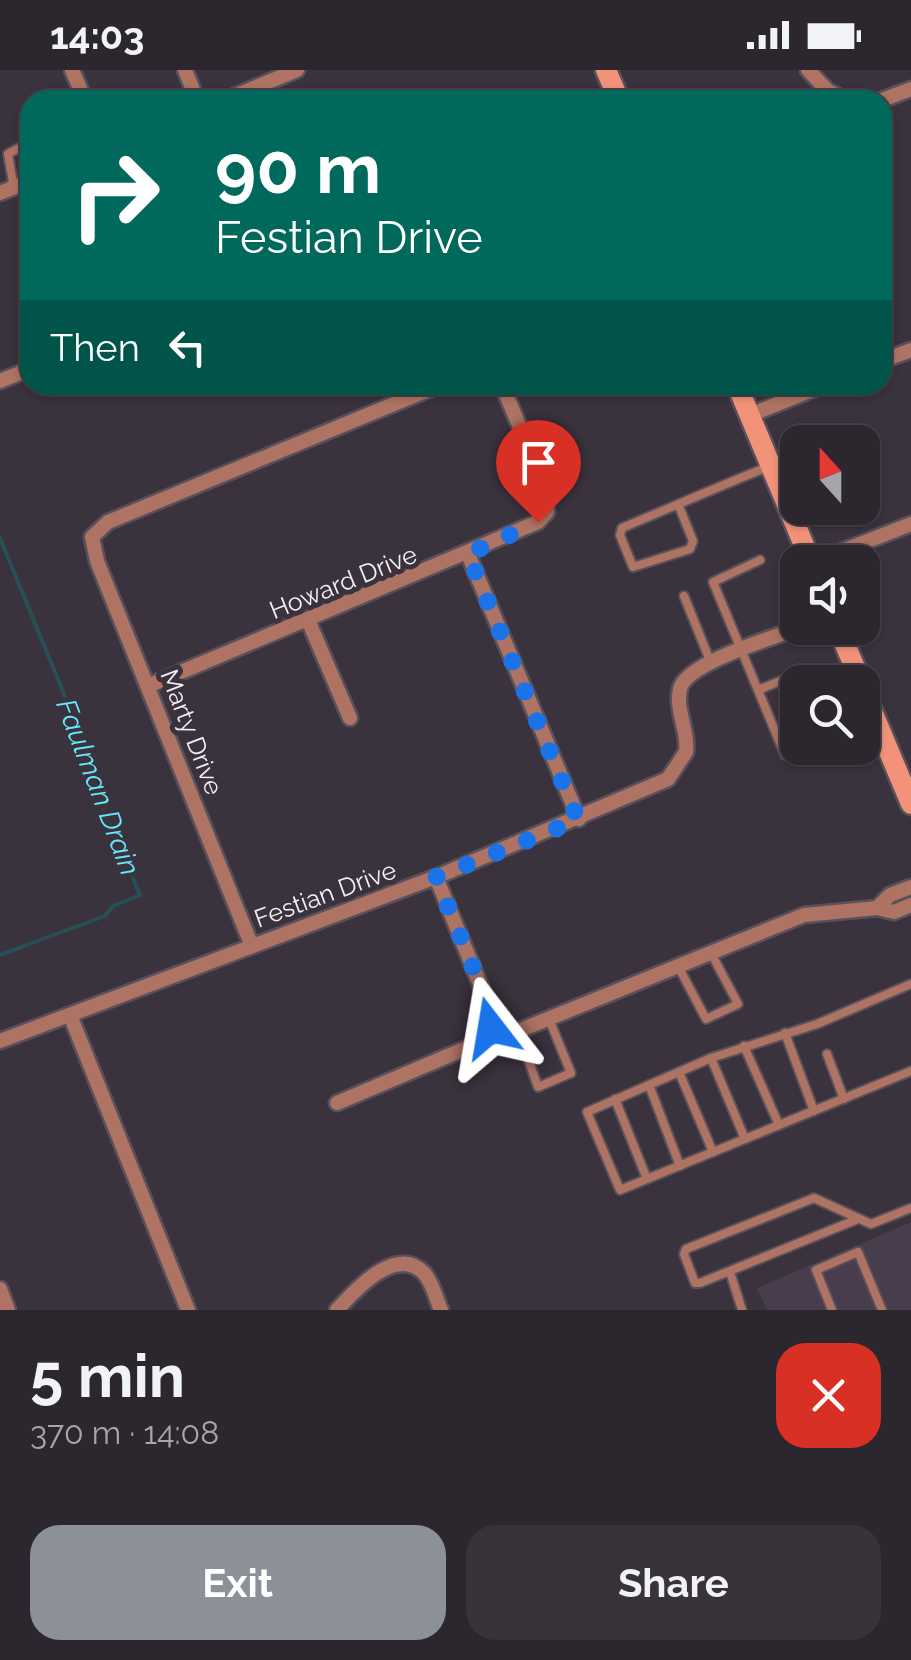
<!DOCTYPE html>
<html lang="en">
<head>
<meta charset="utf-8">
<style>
  body { margin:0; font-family:Raleway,sans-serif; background:#38323a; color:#f1f3f6; height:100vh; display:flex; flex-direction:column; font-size:38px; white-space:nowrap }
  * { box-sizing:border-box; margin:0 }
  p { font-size:32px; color:#a6a5aa }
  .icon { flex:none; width:55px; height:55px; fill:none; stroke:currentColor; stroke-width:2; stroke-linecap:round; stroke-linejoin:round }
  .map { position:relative; height:1240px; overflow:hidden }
  .drawer { display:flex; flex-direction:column; background:#2c262e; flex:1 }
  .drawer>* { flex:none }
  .hud { position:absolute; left:20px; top:20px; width:872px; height:305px; border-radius:30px; box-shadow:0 2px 8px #0004,0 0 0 2px #48434a; background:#00695c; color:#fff; overflow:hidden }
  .needle { width:65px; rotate:339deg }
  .buttons { position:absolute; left:780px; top:355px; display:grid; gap:20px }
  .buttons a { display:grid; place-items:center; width:100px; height:100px; border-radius:20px; background:#2c262e; box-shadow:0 2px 8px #0004,0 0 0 2px #48434a; font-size:50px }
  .pin { position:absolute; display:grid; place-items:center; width:85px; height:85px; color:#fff; margin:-102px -42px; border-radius:50% 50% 50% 0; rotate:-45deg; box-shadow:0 0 10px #0007 }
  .pin .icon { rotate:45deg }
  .me { position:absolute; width:110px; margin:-55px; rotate:346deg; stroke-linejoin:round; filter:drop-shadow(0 0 8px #0008) }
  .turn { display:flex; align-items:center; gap:35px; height:210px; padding:0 30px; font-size:45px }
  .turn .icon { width:130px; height:130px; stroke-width:2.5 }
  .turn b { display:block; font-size:70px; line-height:85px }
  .then { display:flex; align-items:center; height:95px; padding:0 30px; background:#0003; gap:20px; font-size:38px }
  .round { display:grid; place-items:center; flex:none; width:105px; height:105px; border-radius:30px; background:#38323a }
  .summary { display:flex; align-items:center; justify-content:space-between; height:170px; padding:0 30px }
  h1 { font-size:60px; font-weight:700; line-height:75px }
  .cta { display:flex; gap:20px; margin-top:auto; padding:20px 30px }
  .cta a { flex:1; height:115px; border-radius:30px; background:#8c9099; color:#fff; font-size:40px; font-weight:700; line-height:115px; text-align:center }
  .cta a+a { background:#38323a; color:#f1f3f6 }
  .status { display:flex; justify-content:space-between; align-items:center; height:70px; padding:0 50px; background:#2c262e; direction:ltr }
  .status svg { height:28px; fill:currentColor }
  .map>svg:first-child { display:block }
  .commercial { fill:#473d4c }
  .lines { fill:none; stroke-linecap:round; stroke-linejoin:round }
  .stream { stroke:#275056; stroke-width:4 }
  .lane-casing { stroke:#58505b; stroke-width:12 }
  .street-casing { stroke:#58505b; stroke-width:19 }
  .secondary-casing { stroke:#58505b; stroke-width:25 }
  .lane { stroke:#ae7362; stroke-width:8 }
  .street { stroke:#ae7362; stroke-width:14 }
  .secondary { stroke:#f29379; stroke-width:20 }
  .route { stroke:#1a73e8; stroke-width:18; stroke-dasharray:0 32.4 }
  .labels { text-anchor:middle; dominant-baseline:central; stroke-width:10; stroke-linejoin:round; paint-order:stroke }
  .street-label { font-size:25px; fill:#f4eff6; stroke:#3a323d }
  .water-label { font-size:28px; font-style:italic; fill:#64eafc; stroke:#3a323d }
</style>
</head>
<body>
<div class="status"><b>14:03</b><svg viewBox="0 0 49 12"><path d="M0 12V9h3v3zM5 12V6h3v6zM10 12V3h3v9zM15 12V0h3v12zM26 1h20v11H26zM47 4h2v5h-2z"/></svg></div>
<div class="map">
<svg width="911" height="1240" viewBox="0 0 911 1240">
  <rect width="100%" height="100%" fill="#3a323d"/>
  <path class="commercial" d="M 911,1152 L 911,1240 L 767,1240 L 757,1218 Z"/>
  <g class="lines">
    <path class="stream" d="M 0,468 L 68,634 L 81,685 L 140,825 L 113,836 L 105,846 L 0,885"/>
    <defs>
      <g id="lane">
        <path d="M 14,118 L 8,84 L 30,72"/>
        <path d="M 678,434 L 693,471 L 690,479 L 633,497 L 620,465 L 622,458 C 672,437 720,416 770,396"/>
        <path d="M 760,490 L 713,512 L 785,685"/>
        <path d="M 684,526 L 711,593"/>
        <path d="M 758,620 L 805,601"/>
        <path d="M 678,896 L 706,949 L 738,934 L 711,883"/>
        <path d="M 911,914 L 817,954 L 711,988 L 587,1042 L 620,1120 L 911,1001"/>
        <path d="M 518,961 L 538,1017 L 571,1003 L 549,949"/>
        <path d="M 785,963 L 814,1041"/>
        <path d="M 744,976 L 779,1055"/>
        <path d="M 827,984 L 844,1029"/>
        <path d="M 711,988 L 745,1069"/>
        <path d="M 679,1002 L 713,1082"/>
        <path d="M 649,1015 L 680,1096"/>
        <path d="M 615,1029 L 647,1109"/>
        <path d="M 858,1149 L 700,1213 L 695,1213 L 684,1184 L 686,1179 L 814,1128 L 871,1154 L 911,1138"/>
        <path d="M 730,1202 L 742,1240"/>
        <path d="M 832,1240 L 816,1200 L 858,1182 L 882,1240"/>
      </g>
      <g id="street">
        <path d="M 72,0 L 85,30"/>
        <path d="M 185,0 L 197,30"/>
        <path d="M 808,0 L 828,21 L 846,30"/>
        <path d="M 225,30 L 297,0"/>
        <path d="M 882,30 L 911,19"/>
        <path d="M 0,123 L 30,111"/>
        <path d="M 882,291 L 911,280"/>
        <path d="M 0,311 L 30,299"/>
        <path d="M 750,345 L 824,315"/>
        <path d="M 468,484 L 579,749"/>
        <path d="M 814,492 L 911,454"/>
        <path d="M 308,550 L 350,648"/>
        <path d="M 150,615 L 538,452 L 547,442 L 543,412 L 502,315"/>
        <path d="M 911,817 L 890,825 L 877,838 L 894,842 L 911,835"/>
        <path d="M 251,874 L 97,491 L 92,467 L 108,452 L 440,315"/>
        <path d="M 70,945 L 188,1240"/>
        <path d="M 518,961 L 804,845 L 877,838"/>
        <path d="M 0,971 L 436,807 L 668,709 L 686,682 C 689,662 675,639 680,619 C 686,593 773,568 798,558"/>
        <path d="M 337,1033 L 476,974 L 491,958 L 486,929 L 436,807"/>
        <path d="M 0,1219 L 8,1240"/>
        <path d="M 337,1240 C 354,1221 396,1174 424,1203 C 433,1213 436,1229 441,1240"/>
      </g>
      <g id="secondary">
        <path d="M 606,0 L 619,30"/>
        <path d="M 737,315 L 811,492"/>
        <path d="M 838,558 L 861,612"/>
        <path d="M 862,617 L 911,734"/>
      </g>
    </defs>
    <use href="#lane" class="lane-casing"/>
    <use href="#street" class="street-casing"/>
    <use href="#secondary" class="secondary-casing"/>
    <use href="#lane" class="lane"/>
    <use href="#street" class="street"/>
    <use href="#secondary" class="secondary"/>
  </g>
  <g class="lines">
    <path class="route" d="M 491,958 L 486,929 L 436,807 L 578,750 L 468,484 L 538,452"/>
  </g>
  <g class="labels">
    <g class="street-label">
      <text transform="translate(343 512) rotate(-22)">Howard Drive</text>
      <text transform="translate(192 662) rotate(69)">Marty Drive</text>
      <text transform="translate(325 824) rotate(-20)">Festian Drive</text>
    </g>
    <g class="water-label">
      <text transform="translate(98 717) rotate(69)">Faulman Drain</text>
    </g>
  </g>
</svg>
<div class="buttons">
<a><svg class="needle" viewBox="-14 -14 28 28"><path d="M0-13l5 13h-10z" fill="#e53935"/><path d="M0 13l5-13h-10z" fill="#a6a5aa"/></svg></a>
<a><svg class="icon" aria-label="sound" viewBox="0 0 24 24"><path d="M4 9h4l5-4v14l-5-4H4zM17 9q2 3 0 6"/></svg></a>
<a><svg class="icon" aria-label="search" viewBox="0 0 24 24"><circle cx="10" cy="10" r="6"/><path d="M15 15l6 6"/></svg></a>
</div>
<div class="pin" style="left:538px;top:452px;background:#d93025"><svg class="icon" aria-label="arrive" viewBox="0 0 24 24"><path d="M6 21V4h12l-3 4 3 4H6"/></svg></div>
<svg class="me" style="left:491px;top:958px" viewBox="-20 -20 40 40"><path d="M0-17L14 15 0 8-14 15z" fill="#1a73e8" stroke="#fff" stroke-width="4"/></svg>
<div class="hud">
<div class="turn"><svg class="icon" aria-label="right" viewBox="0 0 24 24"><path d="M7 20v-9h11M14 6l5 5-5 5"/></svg><div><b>90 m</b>Festian Drive</div></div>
<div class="then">Then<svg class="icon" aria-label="left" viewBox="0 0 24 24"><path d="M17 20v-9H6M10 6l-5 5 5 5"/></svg></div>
</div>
</div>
<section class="drawer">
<div class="summary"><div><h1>5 min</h1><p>370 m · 14:08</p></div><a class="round" style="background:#d93025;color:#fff"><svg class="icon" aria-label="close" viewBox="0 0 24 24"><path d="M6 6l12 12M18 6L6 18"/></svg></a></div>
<div class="cta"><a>Exit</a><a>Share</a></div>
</section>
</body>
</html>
